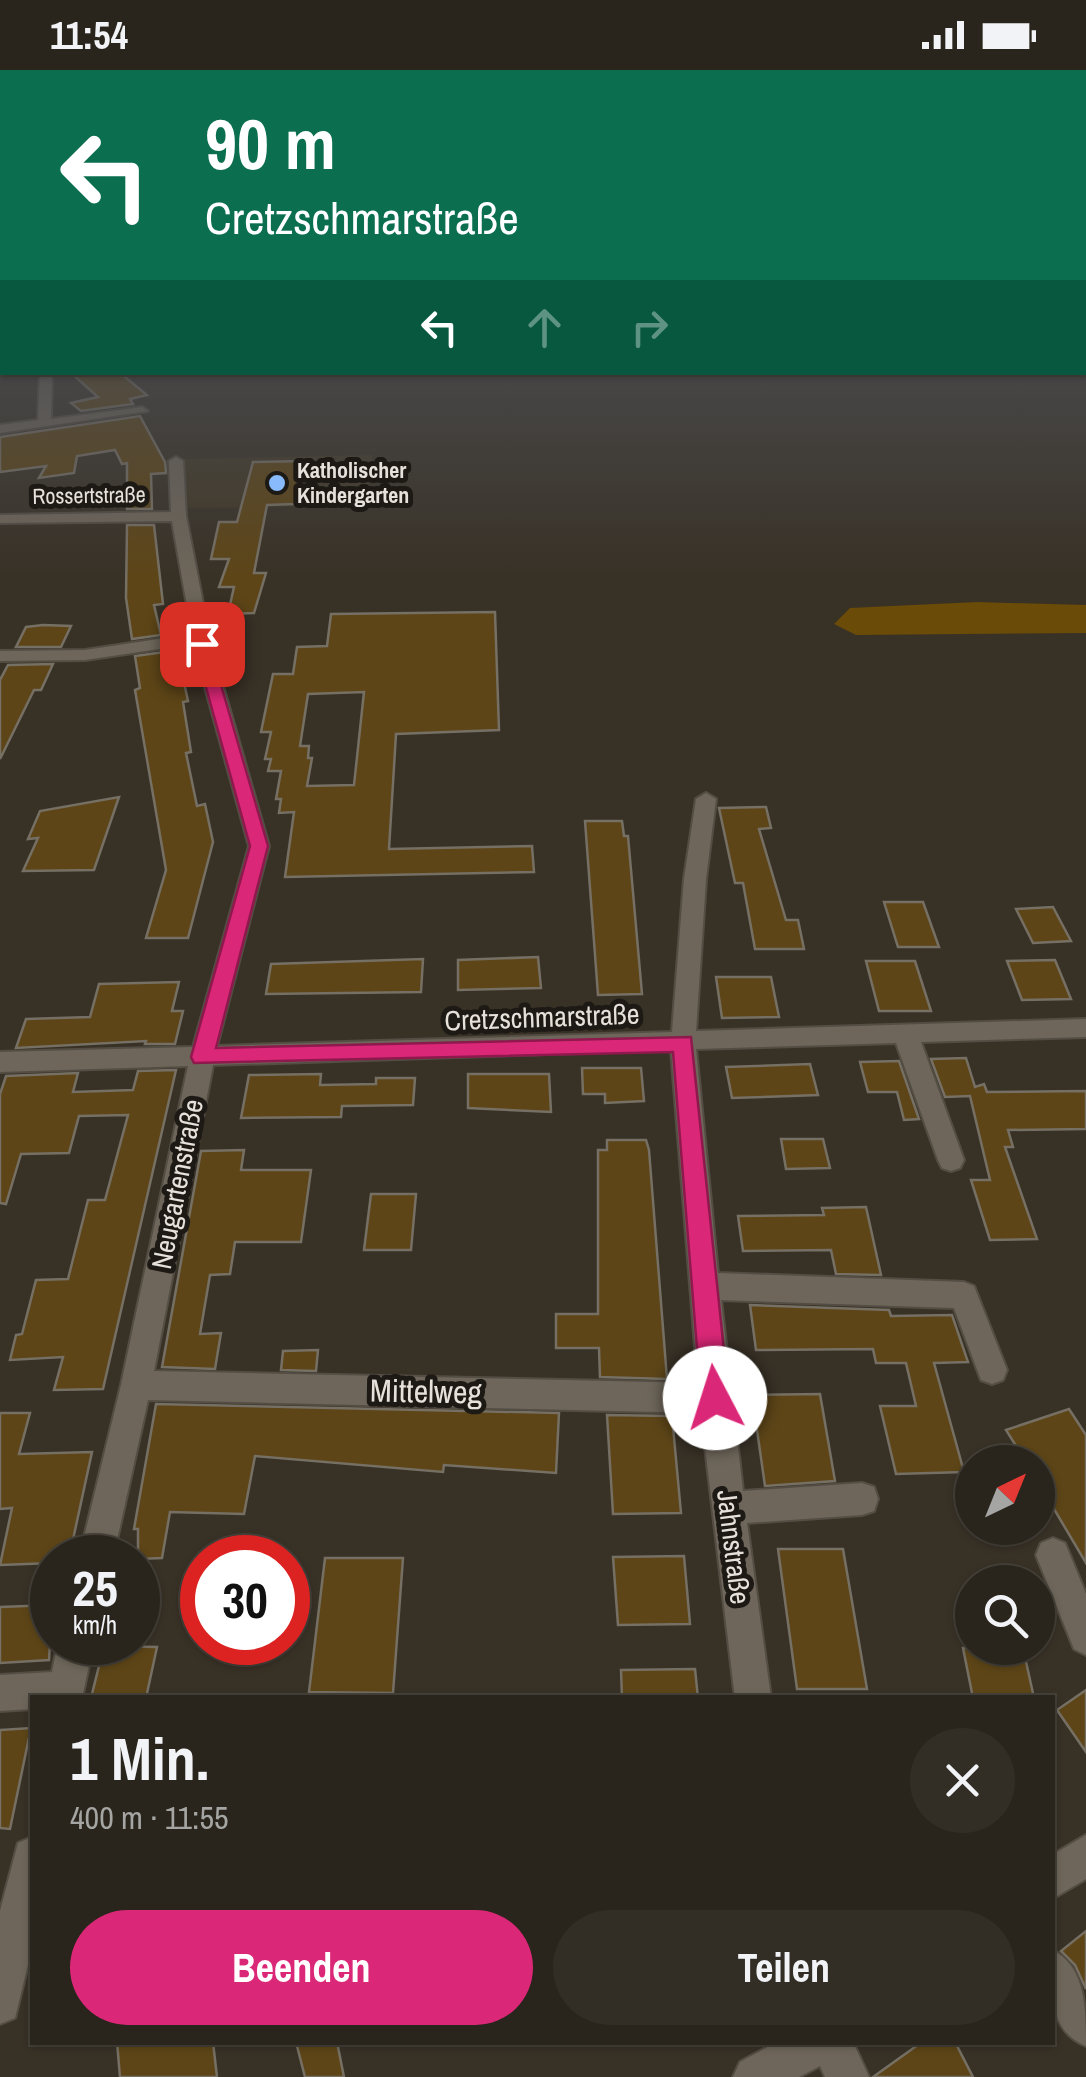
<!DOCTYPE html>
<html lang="de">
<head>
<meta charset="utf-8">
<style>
  body { margin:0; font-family:"Archivo Narrow",sans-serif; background:#322d25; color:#f1f3f6; height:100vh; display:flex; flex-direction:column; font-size:38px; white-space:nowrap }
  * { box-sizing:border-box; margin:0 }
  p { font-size:32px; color:#a5a5a3 }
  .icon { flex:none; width:55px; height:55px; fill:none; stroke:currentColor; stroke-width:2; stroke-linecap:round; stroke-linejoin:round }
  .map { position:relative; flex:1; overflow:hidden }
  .details { position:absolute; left:30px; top:1625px; width:1025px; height:350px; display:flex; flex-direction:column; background:#2a251c; border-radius:0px; box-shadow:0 2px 8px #0004,0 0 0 2px #46423b }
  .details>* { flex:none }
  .banner { position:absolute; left:0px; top:0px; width:1088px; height:305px; box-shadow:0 2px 8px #0004,0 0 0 2px #46423b; background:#0b6e4f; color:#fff; overflow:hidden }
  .needle { width:65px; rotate:43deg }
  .buttons { position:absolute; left:955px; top:1375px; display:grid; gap:20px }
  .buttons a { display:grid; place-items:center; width:100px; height:100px; border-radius:50%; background:#2a251c; box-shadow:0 2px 8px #0004,0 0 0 2px #46423b; font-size:50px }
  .speed { position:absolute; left:30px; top:1465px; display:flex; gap:20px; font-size:50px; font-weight:700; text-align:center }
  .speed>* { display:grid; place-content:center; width:130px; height:130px; border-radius:50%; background:#2a251c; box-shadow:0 2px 8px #0004,0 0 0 2px #46423b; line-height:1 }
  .speed small { font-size:25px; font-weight:400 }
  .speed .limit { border:15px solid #d22; background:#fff; color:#111 }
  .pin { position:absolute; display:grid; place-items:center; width:85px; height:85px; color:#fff; margin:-42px; border-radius:20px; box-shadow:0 5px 15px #0006 }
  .me { position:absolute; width:110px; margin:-55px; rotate:355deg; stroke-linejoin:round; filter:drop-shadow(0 0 8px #0008) }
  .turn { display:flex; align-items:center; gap:35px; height:210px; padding:0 40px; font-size:45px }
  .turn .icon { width:130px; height:130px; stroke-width:2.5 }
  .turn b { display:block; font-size:70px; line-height:85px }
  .lanes { display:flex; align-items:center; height:95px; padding:0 40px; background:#0003; justify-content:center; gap:50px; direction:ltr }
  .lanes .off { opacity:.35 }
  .round { display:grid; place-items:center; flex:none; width:105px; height:105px; border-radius:52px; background:#322d25 }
  .head { display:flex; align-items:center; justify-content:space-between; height:170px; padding:0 40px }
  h1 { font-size:60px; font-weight:700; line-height:75px }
  .action { display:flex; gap:20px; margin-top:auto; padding:20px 40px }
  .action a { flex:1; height:115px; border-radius:60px; background:#db2777; color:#fff; font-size:40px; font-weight:700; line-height:115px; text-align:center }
  .action a+a { background:#322d25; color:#f1f3f6 }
  .status { display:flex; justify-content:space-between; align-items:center; height:70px; padding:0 50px; background:#2a251c; direction:ltr }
  .status svg { height:28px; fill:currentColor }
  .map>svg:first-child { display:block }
  .built { fill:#413827 }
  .green { fill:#6a4b07 }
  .building { fill:#5d4517; stroke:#766f63; stroke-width:2.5; fill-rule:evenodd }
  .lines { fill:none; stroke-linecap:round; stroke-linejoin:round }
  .minor-casing { stroke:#534d44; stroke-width:4 }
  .minor { fill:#6e665a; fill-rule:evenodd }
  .route { fill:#db2777; stroke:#8e194d; stroke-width:2.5 }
  .poi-dot { fill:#88bafc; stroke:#1d1a15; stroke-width:4 }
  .labels { text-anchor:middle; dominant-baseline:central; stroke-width:10; stroke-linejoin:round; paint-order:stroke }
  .far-poi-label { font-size:22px; font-weight:bold; fill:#e6e2db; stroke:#1d1a15; text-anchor:start }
  .far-street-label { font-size:22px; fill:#e6e2db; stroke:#1d1a15 }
  .street-label { font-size:28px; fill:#e6e2db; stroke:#1d1a15 }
  .near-street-label { font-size:32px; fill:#e6e2db; stroke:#1d1a15 }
</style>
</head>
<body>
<div class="status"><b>11:54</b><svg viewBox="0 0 49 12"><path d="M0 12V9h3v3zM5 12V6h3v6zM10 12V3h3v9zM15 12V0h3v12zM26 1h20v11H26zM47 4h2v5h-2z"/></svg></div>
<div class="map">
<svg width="1086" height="2007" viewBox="0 0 1086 2007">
  <rect width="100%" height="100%" fill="#383126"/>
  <path class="built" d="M 373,385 L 365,436 L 187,438 L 182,389 Z"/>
  <path class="green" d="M 977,532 L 1086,535 L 1086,563 L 856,565 L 834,554 L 850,538 Z"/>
  <g class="building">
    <path d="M 70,302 L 119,302 L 147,325 L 130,329 L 133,334 L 81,341 L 71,333 L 98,327 Z"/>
    <path d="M 140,346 L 165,392 L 166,403 L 151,404 L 152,439 L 127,439 L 127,393 L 122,394 L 115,380 L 77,386 L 74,403 L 39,408 L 46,396 L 0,402 L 0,367 Z"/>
    <path d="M 304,391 L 295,434 L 267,435 L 254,503 L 266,503 L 254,543 L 228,544 L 234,517 L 219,517 L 229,489 L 211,489 L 219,452 L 237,452 L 253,392 Z"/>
    <path d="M 127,455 L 154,455 L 163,534 L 154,535 L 161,565 L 132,569 L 126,528 Z"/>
    <path d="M 495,542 L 499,660 L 396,664 L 389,779 L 532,776 L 534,802 L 285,807 L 294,742 L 279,743 L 281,729 L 276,729 L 281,701 L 268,701 L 271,689 L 265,689 L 271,662 L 261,662 L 273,604 L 293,604 L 297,577 L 327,576 L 331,544 ZM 364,622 L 354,715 L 307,716 L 312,688 L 308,688 L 309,676 L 300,676 L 308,624 Z"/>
    <path d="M 43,555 L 71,556 L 61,577 L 16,577 L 26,557 Z"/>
    <path d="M 165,582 L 169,601 L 181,599 L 188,631 L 183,632 L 191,682 L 186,683 L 197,736 L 205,734 L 213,772 L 188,868 L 146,868 L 166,800 L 135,620 L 140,618 L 135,586 Z"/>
    <path d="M 53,594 L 41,620 L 34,620 L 0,689 L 0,610 L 8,595 Z"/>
    <path d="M 119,727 L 94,800 L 23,801 L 38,768 L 28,769 L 40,741 Z"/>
    <path d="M 766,737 L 771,758 L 759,759 L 786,850 L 798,850 L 804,879 L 755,879 L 743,813 L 735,813 L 719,738 Z"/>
    <path d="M 585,751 L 622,751 L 624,766 L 628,766 L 642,924 L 598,925 Z"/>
    <path d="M 884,832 L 923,832 L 939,877 L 898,877 Z"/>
    <path d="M 1053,837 L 1071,871 L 1033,873 L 1016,839 Z"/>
    <path d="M 538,887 L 541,918 L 458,920 L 458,890 Z"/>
    <path d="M 423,889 L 421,922 L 266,924 L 271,894 Z"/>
    <path d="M 1055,890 L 1071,929 L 1022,930 L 1007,891 Z"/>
    <path d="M 866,891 L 915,891 L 931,941 L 879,941 Z"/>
    <path d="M 716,907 L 771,907 L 779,947 L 722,948 Z"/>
    <path d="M 179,912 L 172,941 L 183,941 L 175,974 L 145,974 L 146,971 L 16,978 L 26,949 L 90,947 L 99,914 Z"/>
    <path d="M 966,988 L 975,1017 L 984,1014 L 987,1022 L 1086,1021 L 1086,1059 L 1008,1060 L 1013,1077 L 1005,1077 L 1037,1169 L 990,1170 L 971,1110 L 990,1110 L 970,1026 L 945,1027 L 931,989 Z"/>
    <path d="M 899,991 L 919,1049 L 904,1050 L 897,1022 L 868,1022 L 860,992 Z"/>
    <path d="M 810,994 L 818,1025 L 732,1028 L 726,997 Z"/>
    <path d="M 582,998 L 641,998 L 644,1031 L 605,1033 L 605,1024 L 583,1024 Z"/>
    <path d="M 176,1000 L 103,1319 L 54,1320 L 63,1287 L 10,1290 L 16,1265 L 22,1264 L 36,1210 L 68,1209 L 88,1130 L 105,1130 L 128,1045 L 79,1046 L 69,1083 L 21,1084 L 6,1134 L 0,1133 L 0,1024 L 6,1006 L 78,1003 L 73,1022 L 133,1020 L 138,1001 Z"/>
    <path d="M 321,1004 L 320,1015 L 376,1014 L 376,1008 L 415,1008 L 413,1035 L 342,1036 L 341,1047 L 241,1048 L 249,1005 Z"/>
    <path d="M 468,1004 L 549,1004 L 551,1042 L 468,1038 Z"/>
    <path d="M 781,1069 L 823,1069 L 830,1098 L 786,1099 Z"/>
    <path d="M 607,1070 L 646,1070 L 649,1080 L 667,1309 L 600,1307 L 599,1278 L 556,1278 L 556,1244 L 598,1244 L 598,1080 L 607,1080 Z"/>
    <path d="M 244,1080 L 241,1100 L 311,1100 L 301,1172 L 235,1172 L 230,1204 L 210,1205 L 200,1264 L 221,1263 L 215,1299 L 162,1297 L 201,1081 Z"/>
    <path d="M 371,1124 L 416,1124 L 411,1180 L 364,1180 Z"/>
    <path d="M 866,1137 L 881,1205 L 836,1204 L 831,1180 L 743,1181 L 738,1146 L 824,1145 L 822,1138 Z"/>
    <path d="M 750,1235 L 889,1240 L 891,1246 L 952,1245 L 968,1292 L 934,1293 L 964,1402 L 896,1404 L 880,1336 L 916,1336 L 906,1293 L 876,1293 L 873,1279 L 756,1280 Z"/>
    <path d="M 318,1280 L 316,1301 L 281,1300 L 283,1281 Z"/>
    <path d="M 820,1324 L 835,1411 L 765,1416 L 752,1325 Z"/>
    <path d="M 156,1334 L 559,1343 L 556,1403 L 444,1395 L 443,1402 L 255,1386 L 244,1444 L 170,1442 L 162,1488 L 138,1489 L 138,1459 L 134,1459 Z"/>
    <path d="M 1069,1339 L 1086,1365 L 1086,1493 L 1038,1412 L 1038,1392 L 1026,1392 L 1006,1360 Z"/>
    <path d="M 0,1343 L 30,1343 L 19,1384 L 92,1382 L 69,1488 L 52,1488 L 52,1493 L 0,1495 L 12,1438 L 0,1439 Z"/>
    <path d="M 607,1345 L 672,1346 L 681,1443 L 613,1444 Z"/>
    <path d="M 778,1479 L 843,1479 L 867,1619 L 797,1619 Z"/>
    <path d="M 684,1486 L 690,1554 L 618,1555 L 613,1487 Z"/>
    <path d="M 325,1488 L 403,1488 L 393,1623 L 309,1622 Z"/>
    <path d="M 52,1535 L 49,1590 L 0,1593 L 0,1537 Z"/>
    <path d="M 104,1576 L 157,1577 L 146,1628 L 91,1628 Z"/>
    <path d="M 963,1578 L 1023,1578 L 1034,1628 L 973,1628 Z"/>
    <path d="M 695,1599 L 698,1628 L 622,1628 L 621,1600 Z"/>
    <path d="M 1086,1620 L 1086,1682 L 1057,1640 Z"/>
    <path d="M 31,1658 L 10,1759 L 0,1758 L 0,1660 Z"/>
    <path d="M 1086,1861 L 1086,1919 L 1075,1895 L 1061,1881 Z"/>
    <path d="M 117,1972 L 213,1972 L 217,2007 L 120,2007 Z"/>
    <path d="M 296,1972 L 337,1972 L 344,2007 L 305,2007 Z"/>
    <path d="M 922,1972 L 955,1972 L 973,2007 L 873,2007 Z"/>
  </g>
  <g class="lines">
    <defs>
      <g id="minor">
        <path d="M 0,287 L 2,288 L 2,294 L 0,295 Z"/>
        <path d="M 40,302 L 52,302 L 51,349 L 142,337 L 148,341 L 0,363 L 0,355 L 38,350 Z"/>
        <path d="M 176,387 L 183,391 L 186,446 L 211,574 L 269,776 L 217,976 L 672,962 L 684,809 L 696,729 L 706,723 L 716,729 L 706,809 L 696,961 L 1086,949 L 1086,967 L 921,972 L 964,1090 L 960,1098 L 951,1101 L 942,1098 L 938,1090 L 896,973 L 696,979 L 718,1203 L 964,1212 L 974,1216 L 1007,1300 L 1003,1310 L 992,1314 L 981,1310 L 954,1238 L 721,1230 L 743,1421 L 862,1413 L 874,1417 L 878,1429 L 874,1441 L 862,1445 L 747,1453 L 771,1628 L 735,1628 L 701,1343 L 148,1330 L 113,1488 L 79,1488 L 121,1315 L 188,996 L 0,1002 L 0,982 L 193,977 L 249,776 L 193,574 L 85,590 L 0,591 L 0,581 L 85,580 L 192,564 L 172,451 L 0,453 L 0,445 L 171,442 L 169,391 ZM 671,980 L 698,1313 L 154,1301 L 213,995 Z"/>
        <path d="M 1053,1468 L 1065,1473 L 1086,1524 L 1086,1585 L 1074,1579 L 1036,1485 L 1041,1473 Z"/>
        <path d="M 58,1572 L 94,1572 L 82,1628 L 32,1628 L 32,1639 L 0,1641 L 0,1605 L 52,1602 Z"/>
        <path d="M 1086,1765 L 1086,1809 L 1052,1829 L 1052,1785 Z"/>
        <path d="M 32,1767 L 32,1878 L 15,1948 L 0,1954 L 0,1841 L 18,1773 Z"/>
        <path d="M 1052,1880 C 1086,1896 1086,1940 1086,1976 C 1046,1960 1052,1916 1052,1880 Z"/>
        <path d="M 777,1972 L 853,1972 L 869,2007 L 825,2007 L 820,1996 L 799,2007 L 733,2007 L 740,1992 Z"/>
      </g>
    </defs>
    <use href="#minor" class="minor-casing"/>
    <use href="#minor" class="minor"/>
  </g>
  <linearGradient id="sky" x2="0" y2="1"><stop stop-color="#1f1b15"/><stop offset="0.45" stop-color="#4d4e52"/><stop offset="1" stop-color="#4d4e52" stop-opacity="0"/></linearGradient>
  <rect width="1086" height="508" fill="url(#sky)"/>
  <path class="route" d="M 202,569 L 209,574 L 268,776 L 216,978 L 691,967 L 729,1328 L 725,1337 L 715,1341 L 705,1337 L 701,1328 L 673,982 L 194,993 L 191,987 L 250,776 L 194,574 Z"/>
  <circle class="poi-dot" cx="277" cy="413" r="10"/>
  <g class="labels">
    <g class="far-poi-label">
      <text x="297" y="400">Katholischer<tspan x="297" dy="25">Kindergarten</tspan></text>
    </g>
    <g class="far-street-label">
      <text transform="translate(89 425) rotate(-1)">Rossertstraße</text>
    </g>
    <g class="street-label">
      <text transform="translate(542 947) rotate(-2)">Cretzschmarstraße</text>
      <text transform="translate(177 1114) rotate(-79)">Neugartenstraße</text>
      <text transform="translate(734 1477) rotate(83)">Jahnstraße</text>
    </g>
    <g class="near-street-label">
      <text transform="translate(426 1321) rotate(1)">Mittelweg</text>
    </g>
  </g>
</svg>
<div class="buttons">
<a><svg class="needle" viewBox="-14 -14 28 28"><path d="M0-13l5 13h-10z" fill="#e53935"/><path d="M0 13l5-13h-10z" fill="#a5a5a3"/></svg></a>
<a><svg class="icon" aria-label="search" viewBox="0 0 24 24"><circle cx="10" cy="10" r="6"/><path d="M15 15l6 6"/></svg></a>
</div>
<div class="speed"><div>25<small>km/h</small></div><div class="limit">30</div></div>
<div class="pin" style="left:202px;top:574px;background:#d93025"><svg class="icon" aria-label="arrive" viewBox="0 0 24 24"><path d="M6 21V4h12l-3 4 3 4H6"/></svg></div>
<svg class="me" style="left:715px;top:1328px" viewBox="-20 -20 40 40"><circle r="19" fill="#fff"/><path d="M0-13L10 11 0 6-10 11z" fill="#db2777"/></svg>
<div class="banner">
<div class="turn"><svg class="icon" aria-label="left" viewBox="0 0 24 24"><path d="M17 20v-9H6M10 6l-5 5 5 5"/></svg><div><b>90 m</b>Cretzschmarstraße</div></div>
<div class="lanes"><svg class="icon" aria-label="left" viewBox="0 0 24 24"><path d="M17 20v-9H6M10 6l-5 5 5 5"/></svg><svg class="icon off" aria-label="ahead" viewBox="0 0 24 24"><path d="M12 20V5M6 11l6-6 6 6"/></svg><svg class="icon off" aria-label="right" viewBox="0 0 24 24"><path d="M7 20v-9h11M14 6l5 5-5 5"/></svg></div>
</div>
<section class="details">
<div class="head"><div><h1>1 Min.</h1><p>400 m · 11:55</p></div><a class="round"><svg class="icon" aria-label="close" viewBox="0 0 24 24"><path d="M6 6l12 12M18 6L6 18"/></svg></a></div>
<div class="action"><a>Beenden</a><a>Teilen</a></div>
</section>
</div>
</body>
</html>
